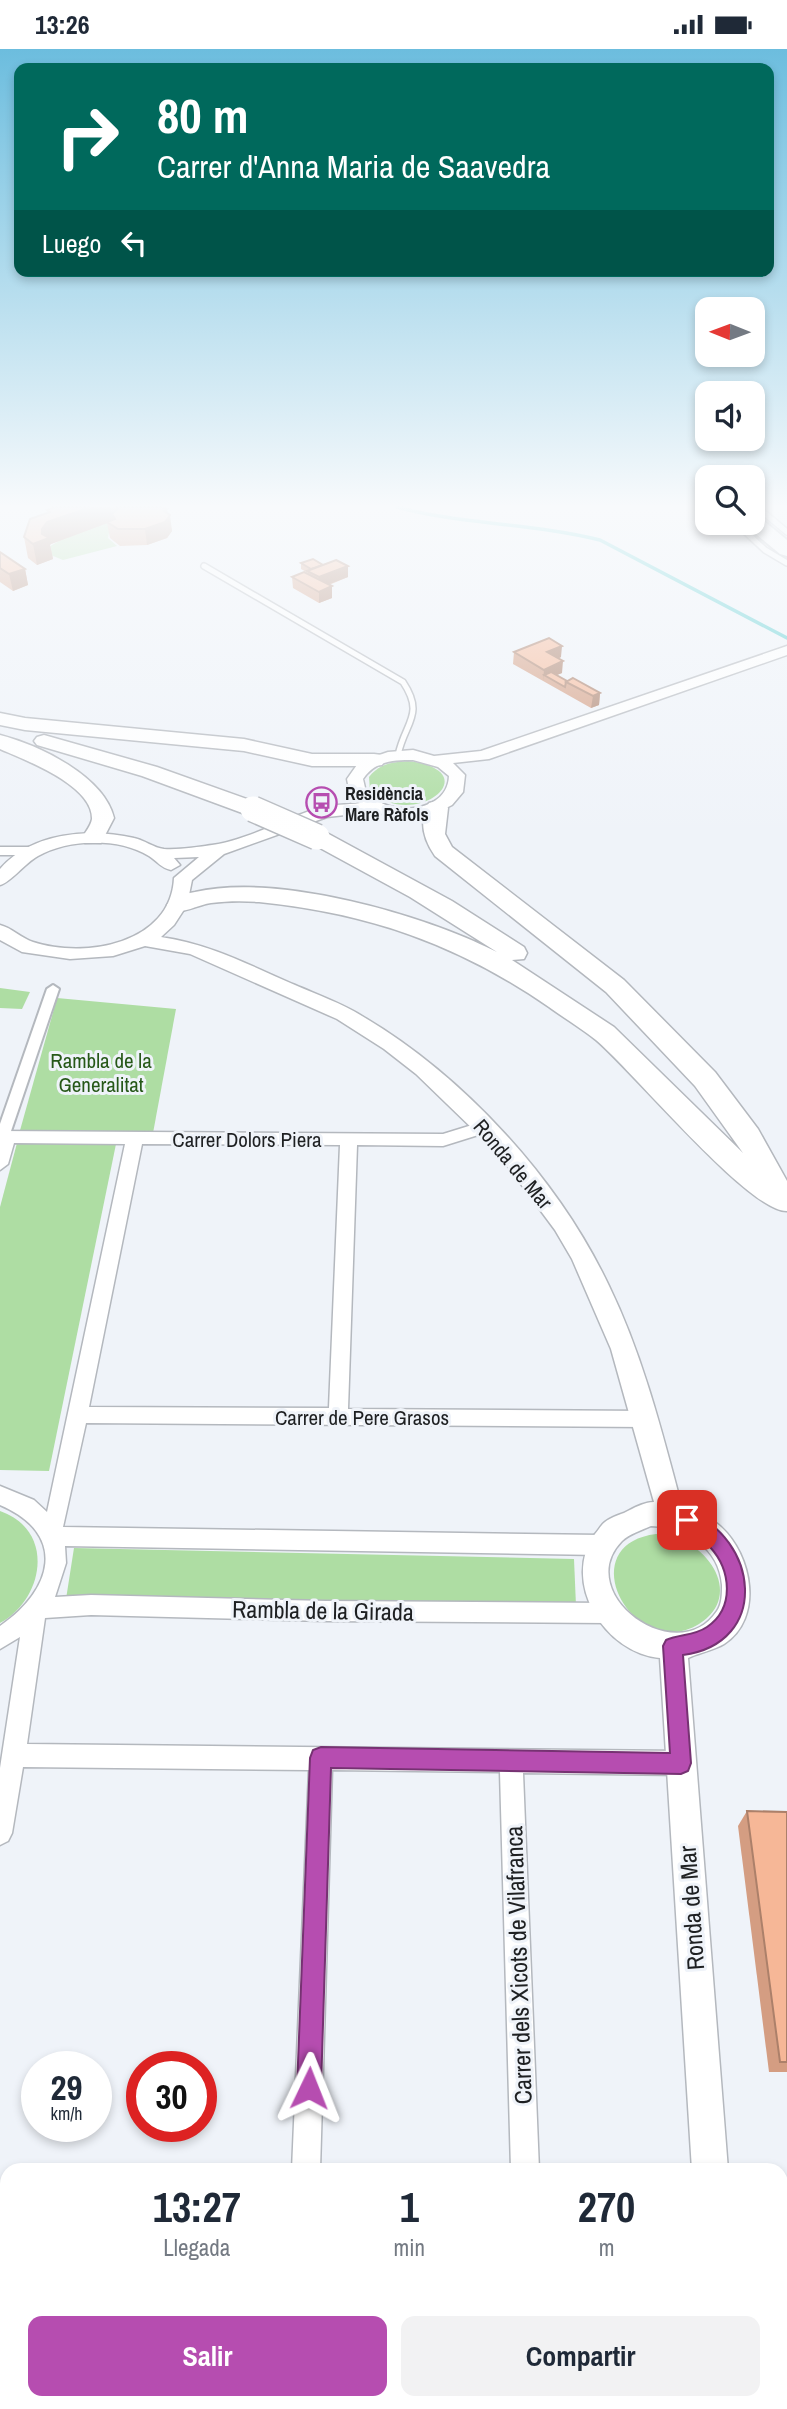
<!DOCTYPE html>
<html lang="es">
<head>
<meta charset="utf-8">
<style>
  body { margin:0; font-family:"Archivo Narrow",sans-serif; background:#f2f2f3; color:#1f2937; height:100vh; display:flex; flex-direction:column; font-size:26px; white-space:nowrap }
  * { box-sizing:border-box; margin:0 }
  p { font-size:23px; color:#747a83 }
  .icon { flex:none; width:38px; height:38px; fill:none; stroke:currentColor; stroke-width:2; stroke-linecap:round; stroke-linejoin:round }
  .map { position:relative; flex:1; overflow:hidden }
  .drawer { position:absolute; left:0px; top:2114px; width:788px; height:247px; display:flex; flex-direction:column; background:#fff; border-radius:21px 21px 0 0; box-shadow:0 4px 10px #0003 }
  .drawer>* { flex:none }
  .hud { position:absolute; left:14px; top:14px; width:760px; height:214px; border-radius:14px; box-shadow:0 4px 10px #0003; background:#00695c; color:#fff; overflow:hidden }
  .needle { width:46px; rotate:271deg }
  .buttons { position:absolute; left:695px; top:248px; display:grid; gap:14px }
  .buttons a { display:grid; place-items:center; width:70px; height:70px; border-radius:14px; background:#fff; box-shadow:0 4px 10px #0003; font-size:35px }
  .speed { position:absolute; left:21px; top:2002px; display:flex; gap:14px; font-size:35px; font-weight:700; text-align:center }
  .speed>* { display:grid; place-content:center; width:91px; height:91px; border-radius:50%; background:#fff; box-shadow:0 4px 10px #0003; line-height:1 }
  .speed small { font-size:18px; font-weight:400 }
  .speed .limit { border:10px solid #d22; background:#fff; color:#111 }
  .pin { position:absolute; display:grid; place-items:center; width:60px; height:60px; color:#fff; margin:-30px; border-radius:14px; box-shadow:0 4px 10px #0006 }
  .me { position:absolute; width:77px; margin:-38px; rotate:2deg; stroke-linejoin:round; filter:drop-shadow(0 0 5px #0008) }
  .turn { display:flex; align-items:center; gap:24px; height:147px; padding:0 28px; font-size:32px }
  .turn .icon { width:91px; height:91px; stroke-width:2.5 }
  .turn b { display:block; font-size:49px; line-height:60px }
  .then { display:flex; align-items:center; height:66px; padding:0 28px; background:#0003; gap:14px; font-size:26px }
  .eta { display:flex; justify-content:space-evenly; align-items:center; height:119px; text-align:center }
  .eta b { font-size:42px; font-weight:800; line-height:49px }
  .action { display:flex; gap:14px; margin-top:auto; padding:14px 28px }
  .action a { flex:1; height:80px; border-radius:14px; background:#b64db0; color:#fff; font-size:28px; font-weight:800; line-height:80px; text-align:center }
  .action a+a { background:#f2f2f3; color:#1f2937 }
  .status { display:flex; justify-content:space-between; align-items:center; height:49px; padding:0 35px; background:#fff; direction:ltr }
  .status svg { height:19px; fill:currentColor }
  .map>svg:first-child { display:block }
  .green { fill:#aedda3 }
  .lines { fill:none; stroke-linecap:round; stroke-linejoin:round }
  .stream { stroke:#53cbcf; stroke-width:3.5 }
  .service-casing { stroke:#b4b8be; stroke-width:8 }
  .pedestrian-casing { stroke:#b4b8be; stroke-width:4 }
  .minor-casing { stroke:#b4b8be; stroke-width:3 }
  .tertiary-casing { stroke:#b4b8be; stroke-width:3 }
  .trunk-casing { stroke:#b4b8be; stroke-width:3 }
  .motorway-casing { stroke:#b4b8be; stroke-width:4 }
  .service { stroke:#fff; stroke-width:5 }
  .pedestrian { fill:#fff; fill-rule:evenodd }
  .minor { fill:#fff; fill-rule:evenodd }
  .tertiary { fill:#fff; fill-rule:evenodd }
  .trunk { fill:#fff; fill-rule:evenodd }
  .motorway { fill:#fff; fill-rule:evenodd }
  .trunk-bridge-casing { stroke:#b4b8be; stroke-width:28; stroke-linecap:butt }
  .trunk-bridge { stroke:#fff; stroke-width:25 }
  .wall { fill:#d49d82 }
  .shaded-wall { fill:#ac806a }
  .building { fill:#f6b797; stroke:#ac806a; stroke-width:2 }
  .route { fill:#b64db0; stroke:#763272; stroke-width:2 }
  .labels { text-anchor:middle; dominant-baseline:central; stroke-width:6; stroke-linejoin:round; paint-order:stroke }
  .far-poi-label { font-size:18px; font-weight:bold; fill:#1e2022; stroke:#eff3f9; text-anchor:start }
  .park-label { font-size:21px; fill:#265818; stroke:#eff3f9 }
  .street-label { font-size:21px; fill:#1e2022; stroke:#eff3f9 }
  .near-street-label { font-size:24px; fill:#1e2022; stroke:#eff3f9 }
</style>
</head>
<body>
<div class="status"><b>13:26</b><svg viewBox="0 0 49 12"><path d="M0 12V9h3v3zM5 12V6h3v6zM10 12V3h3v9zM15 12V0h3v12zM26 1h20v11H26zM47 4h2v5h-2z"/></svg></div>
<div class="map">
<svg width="787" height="2360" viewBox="0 0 787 2360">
  <rect width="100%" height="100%" fill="#eff3f9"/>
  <g class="green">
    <path d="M 111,472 L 108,489 L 117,497 L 63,511 L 48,505 L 47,499 L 64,489 Z"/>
    <path d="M 408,712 C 490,722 415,783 370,742 L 369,728 C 379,715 392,713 408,712 Z"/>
    <path d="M 0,939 L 30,943 L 22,960 L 0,959 Z"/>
    <path d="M 57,949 L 176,960 L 153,1084 L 19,1085 Z"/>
    <path d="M 17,1094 L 116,1095 L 49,1422 L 0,1421 L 0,1158 Z"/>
    <path d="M 0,1462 C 55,1481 45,1549 0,1574 Z"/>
    <path d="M 656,1485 C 705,1486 747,1546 699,1575 C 634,1615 569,1496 656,1485 Z"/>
    <path d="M 74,1499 L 574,1510 L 576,1557 L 66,1550 Z"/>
  </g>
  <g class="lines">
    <path class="stream" d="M 397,458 C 463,476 533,474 600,491 L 787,589"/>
    <defs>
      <g id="service">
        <path d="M 757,458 L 787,483"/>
        <path d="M 736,474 L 765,501 L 787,514"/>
        <path d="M 204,517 L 403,633 C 425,666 405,673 398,706"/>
      </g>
      <path id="pedestrian" d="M 53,936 L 59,940 L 9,1088 L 7,1091 L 0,1092 L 0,1075 L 47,940 Z"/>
      <g id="minor">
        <path d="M 0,798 L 37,798 L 44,802 L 37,806 L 0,806 Z"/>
        <path d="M 485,1072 L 491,1074 L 493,1078 L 491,1082 L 443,1097 L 357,1096 L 348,1360 L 646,1362 L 653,1364 L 656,1370 L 653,1376 L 646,1378 L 86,1374 L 63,1478 L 600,1486 L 607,1489 L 610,1496 L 607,1503 L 600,1506 L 65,1497 L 66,1514 L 55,1548 L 91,1546 L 326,1552 L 608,1554 L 616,1557 L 619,1564 L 616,1571 L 608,1574 L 326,1572 L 91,1566 L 45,1569 L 27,1695 L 681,1702 L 689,1706 L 693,1714 L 689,1722 L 681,1726 L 523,1724 L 539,2121 L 511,2121 L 500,1723 L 332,1721 L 320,2121 L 292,2121 L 309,1721 L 23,1718 L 12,1784 L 8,1792 L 0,1796 L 0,1719 L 20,1588 L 0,1600 L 0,1577 C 53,1541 68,1485 0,1456 L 0,1437 L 34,1451 L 47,1463 L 125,1095 L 14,1094 L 8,1115 L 0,1121 L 0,1082 L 443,1085 ZM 142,1095 L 340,1096 L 329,1359 L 89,1358 Z"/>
        <rect x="0" y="2254" width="7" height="30"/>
        <rect x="282" y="2354" width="30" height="6"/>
        <rect x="517" y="2354" width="30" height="6"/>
      </g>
      <g id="tertiary">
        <path d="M 787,597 L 787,606 L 489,710 L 453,714 L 465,726 L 463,743 L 452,756 L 434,765 L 405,770 L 373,763 L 327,768 L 224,805 L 192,831 L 187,856 L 174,876 L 161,888 C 210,895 251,917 295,936 C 318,946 341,954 362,967 C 464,1027 559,1131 609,1237 C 643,1307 662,1383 682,1458 C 696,1463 710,1468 721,1478 C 752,1506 764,1569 724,1595 C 714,1601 699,1604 688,1609 L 728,2121 L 692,2121 L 660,1609 C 604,1604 561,1532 595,1485 C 598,1482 601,1476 605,1473 C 610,1469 618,1466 624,1464 C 634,1459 644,1453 654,1453 L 611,1300 L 572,1210 L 555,1181 L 506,1115 L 477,1084 L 416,1025 L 384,1000 L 337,970 L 190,905 L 145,897 L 113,907 L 70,910 L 22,903 L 0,891 L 0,876 C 12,879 21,889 33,893 C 85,910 171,895 174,829 L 199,808 L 174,809 L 180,816 L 171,821 C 161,819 157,812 149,807 C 118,788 68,790 38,807 C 25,814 10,834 0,836 L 0,820 C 32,783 90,779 134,789 C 144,791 154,799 164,800 C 179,801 197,798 212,796 C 242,793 287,769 318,759 C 331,755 347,756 360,754 L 350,745 L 347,730 L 359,713 L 388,703 L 413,701 L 434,707 L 481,702 ZM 413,711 L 438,718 L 449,727 C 448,756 413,764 389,757 C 381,755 373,748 366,743 L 363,730 C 375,712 393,711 413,711 ZM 651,1477 C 686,1479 719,1498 722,1536 C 722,1545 722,1555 717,1562 C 677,1622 571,1544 622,1492 C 629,1485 642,1481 651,1477 Z"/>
        <path d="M 709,2354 L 747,2354 L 748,2360 L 710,2360 Z"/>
      </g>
      <g id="trunk">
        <path d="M 0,664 L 25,669 L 244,690 L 312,705 L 374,705 L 382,706 L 385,711 L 382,716 L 374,717 L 312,717 L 244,702 L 25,681 L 0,676 Z"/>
        <path d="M 0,686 C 39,696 104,727 114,769 L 101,794 L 85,794 L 82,789 C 85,783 91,777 92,770 C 93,736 25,711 0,700 Z"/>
        <path d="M 44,686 L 157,718 L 261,755 L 264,760 L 261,765 L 245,765 L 142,727 L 37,696 L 34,692 L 37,688 Z"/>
        <path d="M 437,752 L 445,754 L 448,759 L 445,785 L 452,798 L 624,931 L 715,1023 L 758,1080 L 787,1132 L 787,1162 C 750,1164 631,1020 596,991 C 581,979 564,969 549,958 C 458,895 368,864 259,853 C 243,852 227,852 211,854 C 197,856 185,865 171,861 L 167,856 C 173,847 185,845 195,843 C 277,824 423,865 497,903 L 410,848 L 309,793 L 306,788 L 309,783 L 325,783 L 452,852 L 524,898 L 527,904 L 524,910 L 512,911 L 614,978 L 743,1104 L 695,1037 L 606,943 L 435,807 C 424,791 418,772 429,754 Z"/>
      </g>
      <path id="motorway" d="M 752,466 L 759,468 L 787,491 L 787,507 L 780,505 L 745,476 L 744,474 L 752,474 Z"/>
    </defs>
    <use href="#service" class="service-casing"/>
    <use href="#pedestrian" class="pedestrian-casing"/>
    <use href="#minor" class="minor-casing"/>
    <use href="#tertiary" class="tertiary-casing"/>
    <use href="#trunk" class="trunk-casing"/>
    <use href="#motorway" class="motorway-casing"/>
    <use href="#service" class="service"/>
    <use href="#pedestrian" class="pedestrian"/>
    <use href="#minor" class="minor"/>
    <use href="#tertiary" class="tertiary"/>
    <use href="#trunk" class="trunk"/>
    <use href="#motorway" class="motorway"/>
    <defs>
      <path id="trunk-bridge" d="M 253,760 L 317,788"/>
    </defs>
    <use href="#trunk-bridge" class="trunk-bridge-casing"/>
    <use href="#trunk-bridge" class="trunk-bridge"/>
  </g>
  <g class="wall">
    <path d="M 55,458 L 153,458 L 167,460 L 172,482 L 167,489 L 147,496 L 120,497 L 110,489 L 107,474 L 51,495 L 50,496 L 53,510 L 37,516 L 28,509 L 24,488 L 48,464 L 47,461 Z"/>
    <path d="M 0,503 L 25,520 L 28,536 L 13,542 L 0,533 Z"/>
    <path d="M 301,514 L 348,517 L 348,528 L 329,536 L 332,537 L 332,549 L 319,554 L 293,539 L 292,528 L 308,525 L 308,524 L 301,520 Z"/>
    <path d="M 514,603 L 561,608 L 558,610 L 562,624 L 557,626 L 567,632 L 600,644 L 599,656 L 591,659 L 513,615 Z"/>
    <path d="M 747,1762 L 787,1763 L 787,2023 L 769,2023 L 738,1777 Z"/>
  </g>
  <g class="shaded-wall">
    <path d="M 91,458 L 111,458 L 113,472 L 51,495 L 50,496 L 53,510 L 37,516 L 33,495 L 47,473 Z"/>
    <path d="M 167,460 L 168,469 L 170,466 L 172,482 L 167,489 L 147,496 L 145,480 Z"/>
    <path d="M 348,517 L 348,528 L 319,539 L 319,528 Z"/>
    <path d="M 25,520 L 28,536 L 13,542 L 9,525 Z"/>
    <path d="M 332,537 L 332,549 L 319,554 L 319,543 Z"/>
    <path d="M 562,597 L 561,608 L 546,615 L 547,603 Z"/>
    <path d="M 563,612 L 562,624 L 549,629 L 544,626 L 543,632 L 544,621 Z"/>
    <path d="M 600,644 L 599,656 L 591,659 L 593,647 Z"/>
  </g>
  <g class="building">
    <path d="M 55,458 L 91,458 L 47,473 L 42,480 L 42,485 L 49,489 L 33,495 L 24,488 L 30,470 L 50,463 L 47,461 Z"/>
    <path d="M 116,458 L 161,458 L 167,460 L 164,462 L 170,466 L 165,473 L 145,480 L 118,480 L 107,473 L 115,470 L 112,465 L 118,459 Z"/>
    <path d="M 0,503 L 25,520 L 9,525 L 0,519 Z"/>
    <path d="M 313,510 L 323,516 L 311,520 L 301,514 Z"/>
    <path d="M 336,511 L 348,517 L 319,528 L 307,522 Z"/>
    <path d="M 304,523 L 332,537 L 319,543 L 292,528 Z"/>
    <path d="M 549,589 L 562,597 L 547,603 L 563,612 L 544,621 L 514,603 Z"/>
    <path d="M 551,623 L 567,632 L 566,633 L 565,638 L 544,626 Z"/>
    <path d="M 573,629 L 600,644 L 593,647 L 566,633 Z"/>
    <path d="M 747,1762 L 787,1763 L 787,2013 L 780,2013 Z"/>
  </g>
  <linearGradient id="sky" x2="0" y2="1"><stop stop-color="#6cbdde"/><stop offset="0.58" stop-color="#f8fafc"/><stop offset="1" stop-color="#f8fafc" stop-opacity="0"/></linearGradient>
  <rect width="787" height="788" fill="url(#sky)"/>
  <path class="route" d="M 687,1462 C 759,1489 771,1594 683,1606 L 691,1714 L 688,1722 L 681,1725 L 331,1719 L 321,2039 L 318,2047 L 309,2051 L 301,2047 L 297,2039 L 310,1709 L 313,1701 L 321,1698 L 670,1704 L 663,1597 L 666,1591 C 680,1585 694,1587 707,1578 C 735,1559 731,1521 710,1498 C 701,1487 683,1484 677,1471 L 680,1465 Z"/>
  <defs>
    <symbol id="bus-ring" viewBox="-11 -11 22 22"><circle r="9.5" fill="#eff3f9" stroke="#b64db0" stroke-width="1.5"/><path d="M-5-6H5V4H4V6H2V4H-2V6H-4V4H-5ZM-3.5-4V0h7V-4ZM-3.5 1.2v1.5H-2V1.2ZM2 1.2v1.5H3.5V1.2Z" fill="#b64db0"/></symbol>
  </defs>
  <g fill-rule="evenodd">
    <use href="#bus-ring" x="304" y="736" width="35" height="35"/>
  </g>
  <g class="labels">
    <g class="far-poi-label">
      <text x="345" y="744">Residència<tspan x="345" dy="21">Mare Ràfols</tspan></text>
    </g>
    <g class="park-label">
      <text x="101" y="1011">Rambla de la<tspan x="101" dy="24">Generalitat</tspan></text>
    </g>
    <g class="street-label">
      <text x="247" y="1090">Carrer Dolors Piera</text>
      <text transform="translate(513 1115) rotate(50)">Ronda de Mar</text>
      <text x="362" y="1368">Carrer de Pere Grasos</text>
    </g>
    <g class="near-street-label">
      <text transform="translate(323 1561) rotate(1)">Rambla de la Girada</text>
      <text transform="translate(691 1859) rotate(-94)">Ronda de Mar</text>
      <text transform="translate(518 1916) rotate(-92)">Carrer dels Xicots de Vilafranca</text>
    </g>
  </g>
</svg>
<div class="buttons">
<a><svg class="needle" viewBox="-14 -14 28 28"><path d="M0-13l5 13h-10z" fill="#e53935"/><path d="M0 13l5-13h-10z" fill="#747a83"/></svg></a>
<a><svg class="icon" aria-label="sound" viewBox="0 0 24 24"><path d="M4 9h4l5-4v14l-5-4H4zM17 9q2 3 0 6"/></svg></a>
<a><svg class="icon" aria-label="search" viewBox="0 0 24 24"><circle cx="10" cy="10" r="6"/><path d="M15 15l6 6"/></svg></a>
</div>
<div class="speed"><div>29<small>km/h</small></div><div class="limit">30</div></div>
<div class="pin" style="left:687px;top:1471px;background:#d93025"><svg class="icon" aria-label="arrive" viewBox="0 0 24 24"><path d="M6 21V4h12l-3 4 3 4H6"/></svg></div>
<svg class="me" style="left:309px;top:2039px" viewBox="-20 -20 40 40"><path d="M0-17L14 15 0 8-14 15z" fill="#b64db0" stroke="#fff" stroke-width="4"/></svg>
<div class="hud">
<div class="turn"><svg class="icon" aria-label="right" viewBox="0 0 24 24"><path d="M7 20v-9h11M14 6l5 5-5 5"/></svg><div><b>80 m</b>Carrer d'Anna Maria de Saavedra</div></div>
<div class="then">Luego<svg class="icon" aria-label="left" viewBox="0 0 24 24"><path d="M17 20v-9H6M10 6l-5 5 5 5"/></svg></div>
</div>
<section class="drawer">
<div class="eta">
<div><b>13:27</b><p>Llegada</p></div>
<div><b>1</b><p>min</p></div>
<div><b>270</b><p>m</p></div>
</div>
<div class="action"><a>Salir</a><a>Compartir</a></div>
</section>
</div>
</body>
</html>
